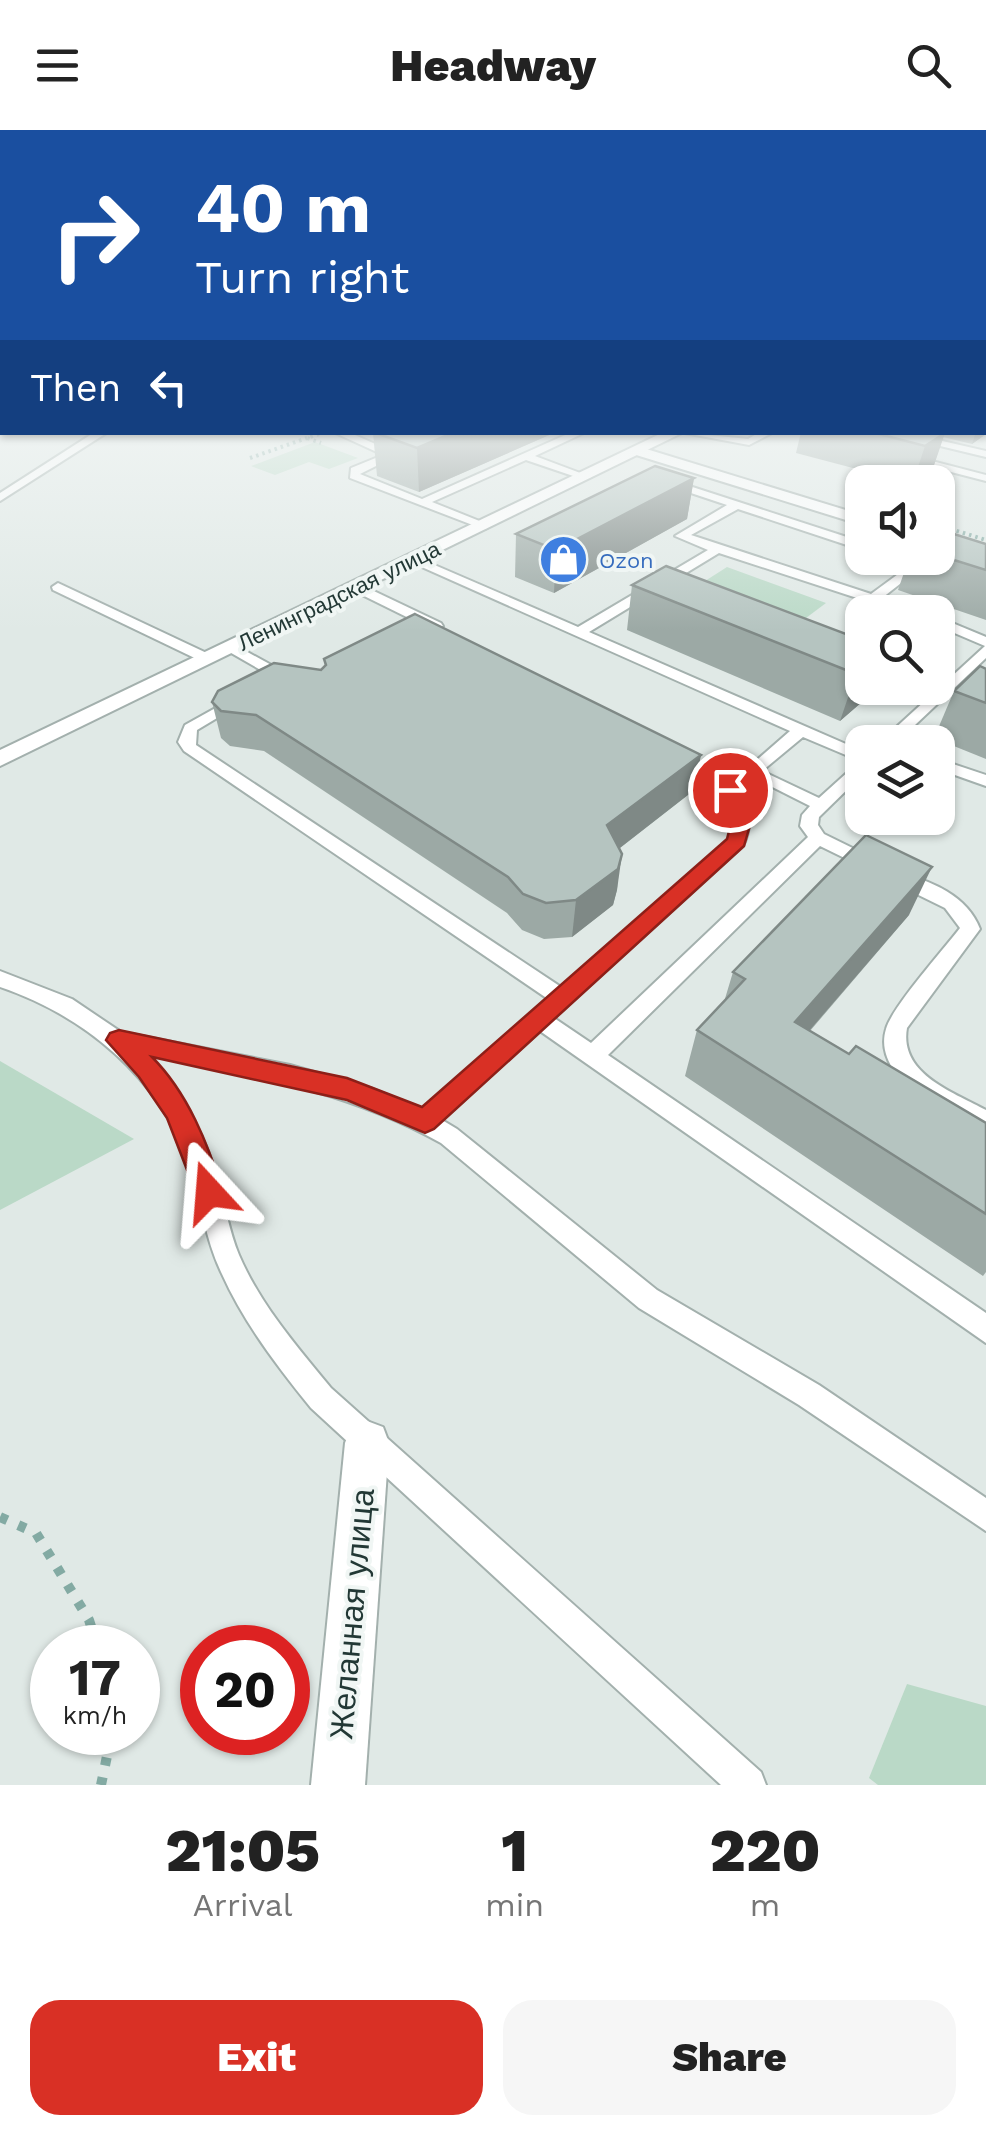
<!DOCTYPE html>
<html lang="en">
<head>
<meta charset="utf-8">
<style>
  body { margin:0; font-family:"Work Sans",sans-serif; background:#f6f6f6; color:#222; height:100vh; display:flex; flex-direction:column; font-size:38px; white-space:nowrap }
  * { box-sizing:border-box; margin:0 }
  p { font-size:32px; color:#767676 }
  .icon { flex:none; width:55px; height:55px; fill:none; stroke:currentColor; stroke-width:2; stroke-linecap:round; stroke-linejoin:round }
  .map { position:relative; height:1655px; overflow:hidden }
  .side { display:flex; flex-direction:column; background:#fff; flex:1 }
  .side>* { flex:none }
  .guide { position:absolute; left:0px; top:0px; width:988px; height:305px; box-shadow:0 2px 8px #0004; background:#1a4fa0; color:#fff; overflow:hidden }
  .buttons { position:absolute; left:845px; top:335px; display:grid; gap:20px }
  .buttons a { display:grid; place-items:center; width:110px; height:110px; border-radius:20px; background:#fff; box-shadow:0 2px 8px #0004; font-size:50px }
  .speed { position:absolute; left:30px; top:1495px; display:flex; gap:20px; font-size:50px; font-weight:700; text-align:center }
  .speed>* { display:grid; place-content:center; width:130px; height:130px; border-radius:50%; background:#fff; box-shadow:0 2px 8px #0004; line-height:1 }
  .speed small { font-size:25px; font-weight:400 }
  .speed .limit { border:15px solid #d22; background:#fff; color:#111 }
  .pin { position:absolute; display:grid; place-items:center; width:85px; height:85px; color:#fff; margin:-42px; border:5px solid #fff; border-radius:50%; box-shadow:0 2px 10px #0007 }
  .me { position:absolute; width:110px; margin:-55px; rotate:341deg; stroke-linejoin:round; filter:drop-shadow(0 0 8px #0008) }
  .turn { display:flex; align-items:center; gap:35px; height:210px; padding:0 30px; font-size:45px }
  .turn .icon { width:130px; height:130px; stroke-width:2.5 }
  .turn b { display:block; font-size:70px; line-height:85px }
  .then { display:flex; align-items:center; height:95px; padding:0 30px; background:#0003; gap:20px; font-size:38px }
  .eta { display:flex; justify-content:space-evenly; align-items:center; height:170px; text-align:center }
  .eta b { font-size:60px; font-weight:800; line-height:70px }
  .cta { display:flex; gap:20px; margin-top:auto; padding:20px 30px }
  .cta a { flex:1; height:115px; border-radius:30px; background:#d93025; color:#fff; font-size:40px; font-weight:800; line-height:115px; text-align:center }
  .cta a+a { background:#f6f6f6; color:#222 }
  header { display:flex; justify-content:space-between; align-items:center; height:130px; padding:0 30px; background:#fff; font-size:45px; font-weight:800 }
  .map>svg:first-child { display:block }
  .green { fill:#bad9c7 }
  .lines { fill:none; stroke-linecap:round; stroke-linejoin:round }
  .service-casing { stroke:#a3b0ad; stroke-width:4 }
  .minor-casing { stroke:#a3b0ad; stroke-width:4 }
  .tertiary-casing { stroke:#a3b0ad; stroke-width:4 }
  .path-far1 { stroke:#83aaa3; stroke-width:4; stroke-dasharray:2.5 4; stroke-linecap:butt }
  .path { stroke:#83aaa3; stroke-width:10; stroke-dasharray:8 12; stroke-linecap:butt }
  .service { fill:#fff; fill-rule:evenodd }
  .minor { fill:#fff; fill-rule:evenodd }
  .tertiary { fill:#fff; fill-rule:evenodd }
  .wall { fill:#9ca9a5 }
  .shaded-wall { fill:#7f8986 }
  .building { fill:#b5c4c0; stroke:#7f8986; stroke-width:2.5 }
  .route { fill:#d93025; stroke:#8d1f18; stroke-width:2.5 }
  .labels { text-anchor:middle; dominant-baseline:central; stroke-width:8; stroke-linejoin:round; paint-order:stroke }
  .far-shop-label { font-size:22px; fill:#366cbe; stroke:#f0f6f4; text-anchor:start }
  .far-street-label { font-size:22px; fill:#223835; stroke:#f0f6f4 }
  .near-street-label { font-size:32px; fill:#223835; stroke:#f0f6f4 }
</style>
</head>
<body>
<header><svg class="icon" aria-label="menu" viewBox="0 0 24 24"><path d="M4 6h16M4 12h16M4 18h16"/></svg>Headway<svg class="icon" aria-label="search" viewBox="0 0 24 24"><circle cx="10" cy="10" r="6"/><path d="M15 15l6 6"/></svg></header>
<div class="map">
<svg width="986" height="1655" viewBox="0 0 986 1655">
  <rect width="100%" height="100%" fill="#e0e9e6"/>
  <g class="green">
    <path d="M 315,312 L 358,328 L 329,339 L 309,332 L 275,345 L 251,336 Z"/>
    <path d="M 727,437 L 826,473 L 782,506 L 680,467 Z"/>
    <path d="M 0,931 L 134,1009 L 0,1080 Z"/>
    <path d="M 907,1554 L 986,1576 L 986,1655 L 878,1655 L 869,1648 Z"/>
  </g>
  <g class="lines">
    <defs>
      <g id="service">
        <path d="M 95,302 L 108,302 L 0,371 L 0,363 Z"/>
        <path d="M 333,302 L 348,302 L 389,320 L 386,331 L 360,344 L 422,369 L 572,302 L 586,302 L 535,326 L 591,347 L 582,349 L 526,330 L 432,372 L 487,394 L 487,398 L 483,399 L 350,348 L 351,338 L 378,327 L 379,323 Z"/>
        <path d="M 679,302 L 748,309 L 760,302 L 774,302 L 749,315 Z"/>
        <path d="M 882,302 L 903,302 L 986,321 L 986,327 Z"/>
        <path d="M 909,325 L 986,345 L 986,351 L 905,330 Z"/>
        <path d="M 677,352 L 862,412 L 862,420 L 738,379 L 691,405 L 871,464 L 920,428 L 933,428 L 882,468 L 918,482 L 900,482 L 719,423 L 589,502 L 862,621 L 862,645 L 819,687 L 818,695 L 824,704 L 879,731 L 882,735 L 873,741 L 867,739 L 820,716 L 608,925 L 986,1183 L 986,1213 L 540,901 L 442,990 L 457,999 L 657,1160 L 819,1255 L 986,1368 L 986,1401 L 799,1275 L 639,1178 L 441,1013 C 346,960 250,945 145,924 C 179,958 205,1005 218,1050 C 225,1075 229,1101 239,1125 C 260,1174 297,1217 331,1258 L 761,1642 L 766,1655 L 721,1655 L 311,1278 C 277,1236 244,1193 222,1144 C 205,1109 201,1071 189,1034 C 159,947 85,886 0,857 L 0,841 L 72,869 L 121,902 L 290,935 L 373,959 L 422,979 L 548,869 L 184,621 L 178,612 L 185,595 L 237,566 L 244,570 L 242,573 L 197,600 L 196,615 L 561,857 L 729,710 C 742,663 705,648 669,630 L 669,624 C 681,622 689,628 700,633 C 733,650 762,677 743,716 L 554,888 L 591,913 L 808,707 L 800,696 L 802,685 L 810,676 L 743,642 L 790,601 L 406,430 L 416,427 L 578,497 L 708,420 L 675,406 L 727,375 L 673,357 L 673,353 ZM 803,607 L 860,631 L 819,668 L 762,641 Z"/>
        <path d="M 58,453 L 213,526 L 215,529 L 203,532 L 53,460 L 52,457 Z"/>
        <path d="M 357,453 L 441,493 L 443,496 L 431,499 L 352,460 L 351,457 Z"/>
        <path d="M 938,487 L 986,507 L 986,528 L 897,612 L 880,612 L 985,516 L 938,496 Z"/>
        <path d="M 231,513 L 295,548 L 297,551 L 285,554 L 226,520 L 224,517 Z"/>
        <path d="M 938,629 L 986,645 L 986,656 L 938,639 Z"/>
        <path d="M 899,742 C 932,752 967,765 980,799 L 907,898 C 899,944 953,962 986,980 L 986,1001 C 948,987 871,948 886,899 C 892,877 944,819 960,798 L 945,778 L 892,752 L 890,748 L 892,744 Z"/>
      </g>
      <g id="minor">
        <path d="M 633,318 L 643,318 L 862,385 L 862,395 L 633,324 Z"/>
        <path d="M 367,1291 L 383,1297 L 389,1313 L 365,1655 L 311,1655 L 345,1313 L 351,1297 Z"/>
      </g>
      <path id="tertiary" d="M 664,302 L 684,302 L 0,636 L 0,620 Z"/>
    </defs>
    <use href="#service" class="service-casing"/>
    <use href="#minor" class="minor-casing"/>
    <use href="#tertiary" class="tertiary-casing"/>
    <g class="path-far1">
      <path d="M 319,304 L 307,308 L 321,313"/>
      <path d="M 250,328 L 307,308"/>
      <path d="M 938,395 L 986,410"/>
    </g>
    <g class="path">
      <path d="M 0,1387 L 36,1403 L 89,1490 L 98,1518"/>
      <path d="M 101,1655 L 112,1602"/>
    </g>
    <use href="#service" class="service"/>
    <use href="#minor" class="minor"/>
    <use href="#tertiary" class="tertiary"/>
  </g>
  <g class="wall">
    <path d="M 986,270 L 986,304 L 972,314 L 943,307 L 932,341 L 915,352 L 906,352 L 796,323 L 801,302 L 985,302 Z"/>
    <path d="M 556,302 L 419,362 L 377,346 L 373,303 Z"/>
    <path d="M 694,348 L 687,389 L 554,463 L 515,447 L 516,404 Z"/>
    <path d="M 938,399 L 986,414 L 986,490 L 898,460 L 909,428 L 938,428 Z"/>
    <path d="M 632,455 L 862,510 L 862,558 L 872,558 L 870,565 L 840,591 L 627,500 Z"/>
    <path d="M 324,529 L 701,625 L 693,661 L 620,718 L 617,760 L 613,775 L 572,807 L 544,809 L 522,800 L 507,783 L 264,621 L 230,616 L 221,608 L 212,572 L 321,540 L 325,536 Z"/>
    <path d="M 986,539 L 986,629 L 934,608 L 954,561 Z"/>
    <path d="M 909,785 L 810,901 L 849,924 L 986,993 L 986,1142 L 983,1146 L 685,946 L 697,900 L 724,872 L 733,842 Z"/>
  </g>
  <g class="shaded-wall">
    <path d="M 985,277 L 986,304 L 972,314 L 976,302 L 985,302 Z"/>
    <path d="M 455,302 L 556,302 L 419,362 L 417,318 Z"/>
    <path d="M 945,303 L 932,341 L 913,352 L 925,316 Z"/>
    <path d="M 694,348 L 687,389 L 554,463 L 556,420 Z"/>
    <path d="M 862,538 L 862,558 L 872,558 L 870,565 L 840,591 L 856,544 Z"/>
    <path d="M 701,625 L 693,661 L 603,731 L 607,695 Z"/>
    <path d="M 622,724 L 617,760 L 613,775 L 572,807 L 576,770 Z"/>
    <path d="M 932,737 L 909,785 L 777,938 L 795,892 Z"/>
  </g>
  <g class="building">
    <path d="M 373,302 L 455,302 L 417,318 Z"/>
    <path d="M 871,302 L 942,302 L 945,303 L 925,316 Z"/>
    <path d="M 655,336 L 694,348 L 556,420 L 516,404 Z"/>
    <path d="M 938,399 L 986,414 L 986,440 L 938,425 Z"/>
    <path d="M 666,436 L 862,510 L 862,538 L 856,544 L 632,455 Z"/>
    <path d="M 415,484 L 701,625 L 607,695 L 622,724 L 618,739 L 576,770 L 546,773 L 523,764 L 508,747 L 256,585 L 221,581 L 212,572 L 218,561 L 274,533 L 321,540 L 326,535 L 324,529 Z"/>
    <path d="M 980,536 L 986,539 L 986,573 L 954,561 Z"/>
    <path d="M 866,705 L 932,737 L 795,892 L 849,924 L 856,916 L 986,993 L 986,1084 L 697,900 L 745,849 L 733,842 Z"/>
  </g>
  <linearGradient id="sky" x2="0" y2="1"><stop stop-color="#83b6dc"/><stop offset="0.54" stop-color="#f1f5f4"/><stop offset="1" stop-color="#f1f5f4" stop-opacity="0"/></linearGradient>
  <rect width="986" height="501" fill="url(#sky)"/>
  <path class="route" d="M 730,654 L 736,655 L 753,685 L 744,716 L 434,999 L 425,1003 L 347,970 L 152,927 C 188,963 208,1014 223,1062 L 219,1071 L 209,1075 L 199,1071 L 167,988 L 139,947 L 106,910 L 110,903 L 119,900 L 347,948 L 422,977 L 727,709 L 733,685 L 720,660 Z"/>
  <defs>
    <symbol id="shop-disc" viewBox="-11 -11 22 22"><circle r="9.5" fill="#3f7fe0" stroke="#f0f6f4"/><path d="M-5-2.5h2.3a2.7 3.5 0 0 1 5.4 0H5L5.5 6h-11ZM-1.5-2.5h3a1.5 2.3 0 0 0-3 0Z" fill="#fff"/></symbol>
  </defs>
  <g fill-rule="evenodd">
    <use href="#shop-disc" x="536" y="402" width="55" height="55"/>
  </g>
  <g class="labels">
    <g class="far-shop-label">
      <text x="599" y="430">Ozon</text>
    </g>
    <g class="far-street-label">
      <text transform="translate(339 466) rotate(-26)">Ленинградская улица</text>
    </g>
    <g class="near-street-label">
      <text transform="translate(352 1484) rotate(-85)">Желанная улица</text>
    </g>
  </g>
</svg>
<div class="buttons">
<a><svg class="icon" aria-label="sound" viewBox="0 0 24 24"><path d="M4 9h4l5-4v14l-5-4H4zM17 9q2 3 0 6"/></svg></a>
<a><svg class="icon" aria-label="search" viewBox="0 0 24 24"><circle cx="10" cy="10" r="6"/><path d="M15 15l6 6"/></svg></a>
<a><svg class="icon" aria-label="layers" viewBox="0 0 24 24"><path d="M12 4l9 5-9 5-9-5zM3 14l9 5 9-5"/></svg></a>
</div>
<div class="speed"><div>17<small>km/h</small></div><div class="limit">20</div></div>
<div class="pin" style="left:730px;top:660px;background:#d93025"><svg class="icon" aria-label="arrive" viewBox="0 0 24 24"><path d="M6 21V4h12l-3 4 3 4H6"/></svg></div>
<svg class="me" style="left:209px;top:1062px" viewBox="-20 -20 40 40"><path d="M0-17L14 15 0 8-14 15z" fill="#d93025" stroke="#fff" stroke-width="4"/></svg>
<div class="guide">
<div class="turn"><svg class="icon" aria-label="right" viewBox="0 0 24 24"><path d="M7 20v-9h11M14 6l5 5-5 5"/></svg><div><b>40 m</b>Turn right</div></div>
<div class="then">Then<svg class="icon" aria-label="left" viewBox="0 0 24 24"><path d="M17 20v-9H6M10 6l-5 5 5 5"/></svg></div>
</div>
</div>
<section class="side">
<div class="eta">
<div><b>21:05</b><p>Arrival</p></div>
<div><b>1</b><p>min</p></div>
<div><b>220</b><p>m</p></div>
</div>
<div class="cta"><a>Exit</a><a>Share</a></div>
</section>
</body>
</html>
